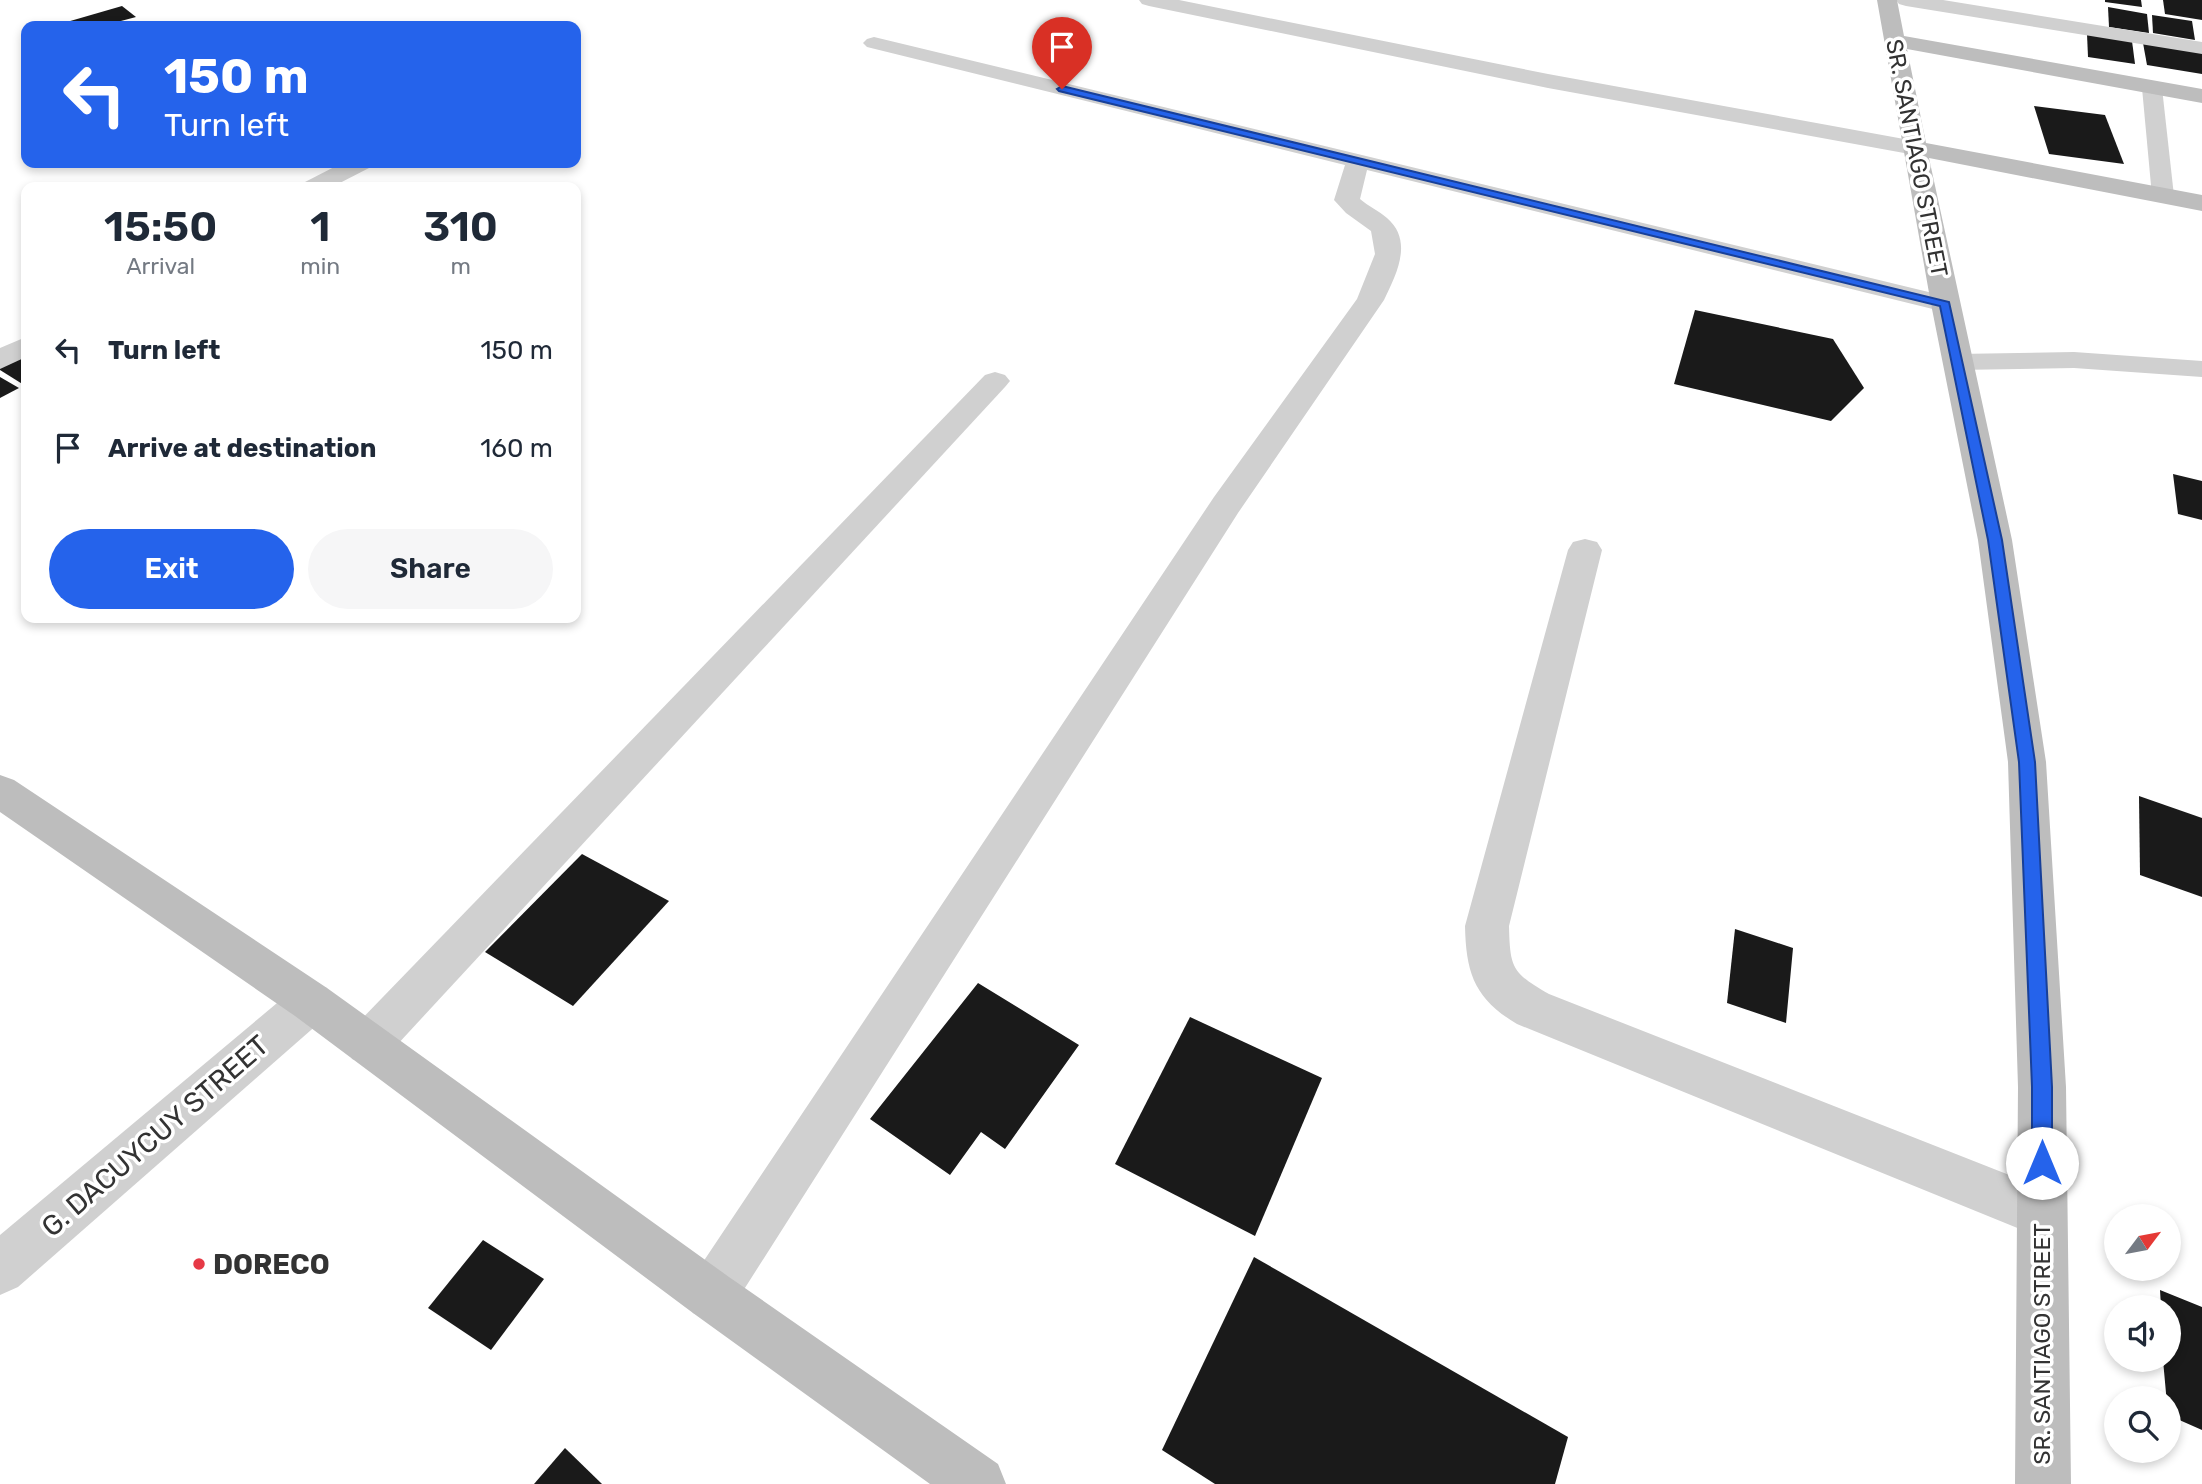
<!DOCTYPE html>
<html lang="en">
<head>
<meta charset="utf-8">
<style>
  body { margin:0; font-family:Rubik,sans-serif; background:#f6f6f7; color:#1f2937; height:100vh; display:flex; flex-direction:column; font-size:26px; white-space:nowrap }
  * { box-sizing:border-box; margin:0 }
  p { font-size:23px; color:#747a83 }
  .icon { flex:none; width:38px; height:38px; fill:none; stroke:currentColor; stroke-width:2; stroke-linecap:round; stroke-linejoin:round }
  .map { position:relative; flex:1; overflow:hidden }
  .drawer { position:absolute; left:21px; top:182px; width:560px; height:441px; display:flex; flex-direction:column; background:#fff; border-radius:14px; box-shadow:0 4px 10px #0003 }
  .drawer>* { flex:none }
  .banner { position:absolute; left:21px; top:21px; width:560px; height:147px; border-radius:14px; box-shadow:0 4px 10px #0003; background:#2563eb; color:#fff; overflow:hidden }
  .needle { width:46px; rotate:58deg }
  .buttons { position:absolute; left:2104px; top:1204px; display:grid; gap:14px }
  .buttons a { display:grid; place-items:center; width:77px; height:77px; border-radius:50%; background:#fff; box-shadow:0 4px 10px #0003; font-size:35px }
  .pin { position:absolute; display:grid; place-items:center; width:60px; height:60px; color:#fff; margin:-72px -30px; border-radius:50% 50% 50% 0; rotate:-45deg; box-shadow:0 0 7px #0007 }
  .pin .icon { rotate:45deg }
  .me { position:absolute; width:77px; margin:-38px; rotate:0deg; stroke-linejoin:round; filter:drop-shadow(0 0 5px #0008) }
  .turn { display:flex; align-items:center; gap:24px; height:147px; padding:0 28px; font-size:32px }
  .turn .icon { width:91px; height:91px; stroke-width:2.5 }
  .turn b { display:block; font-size:49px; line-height:60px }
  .eta { display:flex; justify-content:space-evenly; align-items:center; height:119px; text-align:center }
  .eta b { font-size:42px; font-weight:600; line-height:49px }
  .button { display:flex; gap:14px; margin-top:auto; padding:14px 28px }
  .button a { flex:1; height:80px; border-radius:42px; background:#2563eb; color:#fff; font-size:28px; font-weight:600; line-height:80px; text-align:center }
  .button a+a { background:#f6f6f7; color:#1f2937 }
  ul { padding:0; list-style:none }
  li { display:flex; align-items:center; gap:21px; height:98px; padding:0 28px }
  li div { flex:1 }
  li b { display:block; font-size:26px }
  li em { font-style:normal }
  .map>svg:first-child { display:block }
  .building { fill:#1a1a1a }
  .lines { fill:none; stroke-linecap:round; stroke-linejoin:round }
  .lane { fill:#d0d0d0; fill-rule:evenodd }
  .street { fill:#d0d0d0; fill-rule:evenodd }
  .secondary { fill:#bdbdbd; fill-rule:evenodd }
  .route { fill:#2563eb; stroke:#184099; stroke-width:2 }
  .poi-dot { fill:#e63946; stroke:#fff; stroke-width:2.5 }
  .labels { text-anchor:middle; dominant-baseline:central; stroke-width:7; stroke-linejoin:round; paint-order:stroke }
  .street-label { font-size:23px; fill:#333; stroke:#fff }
  .near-street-label { font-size:28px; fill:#333; stroke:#fff }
  .near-poi-label { font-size:28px; font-weight:bold; fill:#333; stroke:#fff; text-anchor:start }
</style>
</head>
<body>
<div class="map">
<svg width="2202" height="1484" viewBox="0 0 2202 1484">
  <rect width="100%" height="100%" fill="#fff"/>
  <g class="building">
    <path d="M 2105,0 L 2141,0 L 2142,7 L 2105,2 Z"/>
    <path d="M 2163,0 L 2202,0 L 2202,20 L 2165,14 Z"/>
    <path d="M 122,6 L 136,17 L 102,26 L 53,26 Z"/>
    <path d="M 2108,7 L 2147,14 L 2149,33 L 2109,27 Z"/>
    <path d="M 2152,15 L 2192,21 L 2195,40 L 2153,33 Z"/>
    <path d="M 2087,34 L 2132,41 L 2135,64 L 2088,57 Z"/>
    <path d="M 2143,43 L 2202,52 L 2202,74 L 2147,65 Z"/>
    <path d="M 2034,106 L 2105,115 L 2124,164 L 2049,154 Z"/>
    <path d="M 1695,310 L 1833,339 L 1864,388 L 1831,421 L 1674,384 Z"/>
    <path d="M 26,350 L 26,384 L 24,385 L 0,370 L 0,363 Z"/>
    <path d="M 0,377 L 19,388 L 0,398 Z"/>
    <path d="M 2173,474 L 2202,481 L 2202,520 L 2178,514 Z"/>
    <path d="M 2139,796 L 2202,818 L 2202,897 L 2140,875 Z"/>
    <path d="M 582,854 L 669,901 L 573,1006 L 485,952 Z"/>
    <path d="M 1735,929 L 1793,948 L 1786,1023 L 1727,1003 Z"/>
    <path d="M 978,983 L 1079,1045 L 1005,1149 L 981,1132 L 950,1175 L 870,1119 Z"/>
    <path d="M 1190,1017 L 1322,1078 L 1255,1236 L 1115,1164 Z"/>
    <path d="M 483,1240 L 544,1279 L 491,1350 L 428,1308 Z"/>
    <path d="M 1254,1257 L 1568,1437 L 1555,1484 L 1215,1484 L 1162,1450 Z"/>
    <path d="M 2160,1290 L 2202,1307 L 2202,1430 L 2168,1415 L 2163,1360 L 2168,1360 L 2168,1307 L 2161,1307 Z"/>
    <path d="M 565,1448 L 602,1484 L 534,1484 Z"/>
  </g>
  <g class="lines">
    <g class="lane">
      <path d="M 2152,82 L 2162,88 L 2174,196 L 2171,201 L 2155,201 L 2152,196 L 2142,88 Z"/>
      <path d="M 2074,352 L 2202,361 L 2202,377 L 2074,368 L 1957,370 L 1948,367 L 1944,362 L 1948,357 L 1957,354 Z"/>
    </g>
    <g class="street">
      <path d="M 1139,0 L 1179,0 L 1548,74 L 1915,141 L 1923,143 L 1927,148 L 1923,153 L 1915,155 L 1548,88 L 1149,6 L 1142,4 Z"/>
      <path d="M 1896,0 L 1943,0 L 2202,42 L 2202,54 L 1906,6 L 1899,4 Z"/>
      <path d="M 874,37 L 1945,296 L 1955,298 L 1959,304 L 1955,310 L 1945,312 L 1367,170 L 1360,199 C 1368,206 1379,211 1387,218 C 1414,241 1396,275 1384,300 L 1238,513 L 729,1313 L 711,1321 L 693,1313 L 685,1295 L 693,1277 L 1214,497 L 1357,299 L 1375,254 L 1371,231 L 1346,213 L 1334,200 L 1345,165 L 867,47 L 863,43 L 867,39 Z"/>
      <path d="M 342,163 L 372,163 L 369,168 L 332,187 L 302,187 L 305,182 Z"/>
      <path d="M 26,337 L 26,357 L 0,369 L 0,348 Z"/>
      <path d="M 995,372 L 1005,375 L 1010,381 L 1005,387 L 384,1059 L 368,1065 L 352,1059 L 345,1044 L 352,1029 L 985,375 Z"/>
      <path d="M 1585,539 L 1597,542 L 1602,550 L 1509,926 C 1510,968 1512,973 1549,994 L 2060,1195 L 2067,1213 L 2060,1231 L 2042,1238 L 1517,1024 C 1475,999 1466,974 1465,926 L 1568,550 L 1573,542 Z"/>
      <path d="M 311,982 L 327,988 L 333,1002 L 327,1016 L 18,1287 L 0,1295 L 0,1235 L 295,988 Z"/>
    </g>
    <g class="secondary">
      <path d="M 1877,0 L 1897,0 L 1904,36 L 2202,89 L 2202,103 L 1907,49 L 1926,143 L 2202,195 L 2202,211 L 1929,158 L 2012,540 L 2046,762 L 2066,1087 L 2071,1484 L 2015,1484 L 2018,1087 L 2008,762 L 1978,540 L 1931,304 Z"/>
      <path d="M 0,775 L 14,780 L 327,988 L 729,1277 L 998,1464 L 1006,1484 L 930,1484 L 693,1313 L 295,1016 L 0,812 Z"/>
    </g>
  </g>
  <path class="route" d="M 1062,86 L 1949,302 L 2002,540 L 2035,762 L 2052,1087 L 2052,1163 L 2049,1170 L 2042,1173 L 2035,1170 L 2032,1163 L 2032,1087 L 2019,762 L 1988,540 L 1940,306 L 1059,91 L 1057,89 Z"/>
  <circle class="poi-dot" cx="199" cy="1264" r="7"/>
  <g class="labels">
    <g class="street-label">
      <text transform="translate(1917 158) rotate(79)">SR. SANTIAGO STREET</text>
      <text transform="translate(2042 1344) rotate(-90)">SR. SANTIAGO STREET</text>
    </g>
    <g class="near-street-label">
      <text transform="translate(155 1136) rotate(-41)">G. DACUYCUY STREET</text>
    </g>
    <g class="near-poi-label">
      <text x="213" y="1264">DORECO</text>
    </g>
  </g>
</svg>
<div class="buttons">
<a><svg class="needle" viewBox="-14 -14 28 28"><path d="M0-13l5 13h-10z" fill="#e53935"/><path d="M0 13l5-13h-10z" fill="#747a83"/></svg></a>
<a><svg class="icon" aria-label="sound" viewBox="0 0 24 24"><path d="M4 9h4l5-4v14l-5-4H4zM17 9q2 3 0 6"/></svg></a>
<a><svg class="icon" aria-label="search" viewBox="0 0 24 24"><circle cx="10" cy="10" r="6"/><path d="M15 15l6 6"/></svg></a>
</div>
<div class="pin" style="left:1062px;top:89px;background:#d93025"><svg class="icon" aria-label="arrive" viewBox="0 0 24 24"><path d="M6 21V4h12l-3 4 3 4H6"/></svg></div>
<svg class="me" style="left:2042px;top:1163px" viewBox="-20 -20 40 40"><circle r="19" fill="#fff"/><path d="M0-13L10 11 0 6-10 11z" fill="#2563eb"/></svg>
<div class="banner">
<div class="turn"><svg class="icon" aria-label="left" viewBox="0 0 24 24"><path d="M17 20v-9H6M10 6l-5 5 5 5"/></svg><div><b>150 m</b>Turn left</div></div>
</div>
<section class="drawer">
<div class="eta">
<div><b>15:50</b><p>Arrival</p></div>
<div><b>1</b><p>min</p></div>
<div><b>310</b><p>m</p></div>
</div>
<ul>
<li><svg class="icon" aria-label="left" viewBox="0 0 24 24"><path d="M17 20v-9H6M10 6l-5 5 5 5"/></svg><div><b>Turn left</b></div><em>150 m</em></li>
<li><svg class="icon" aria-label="arrive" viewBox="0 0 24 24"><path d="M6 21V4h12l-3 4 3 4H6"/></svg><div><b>Arrive at destination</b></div><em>160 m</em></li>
</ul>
<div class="button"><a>Exit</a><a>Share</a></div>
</section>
</div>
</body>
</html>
